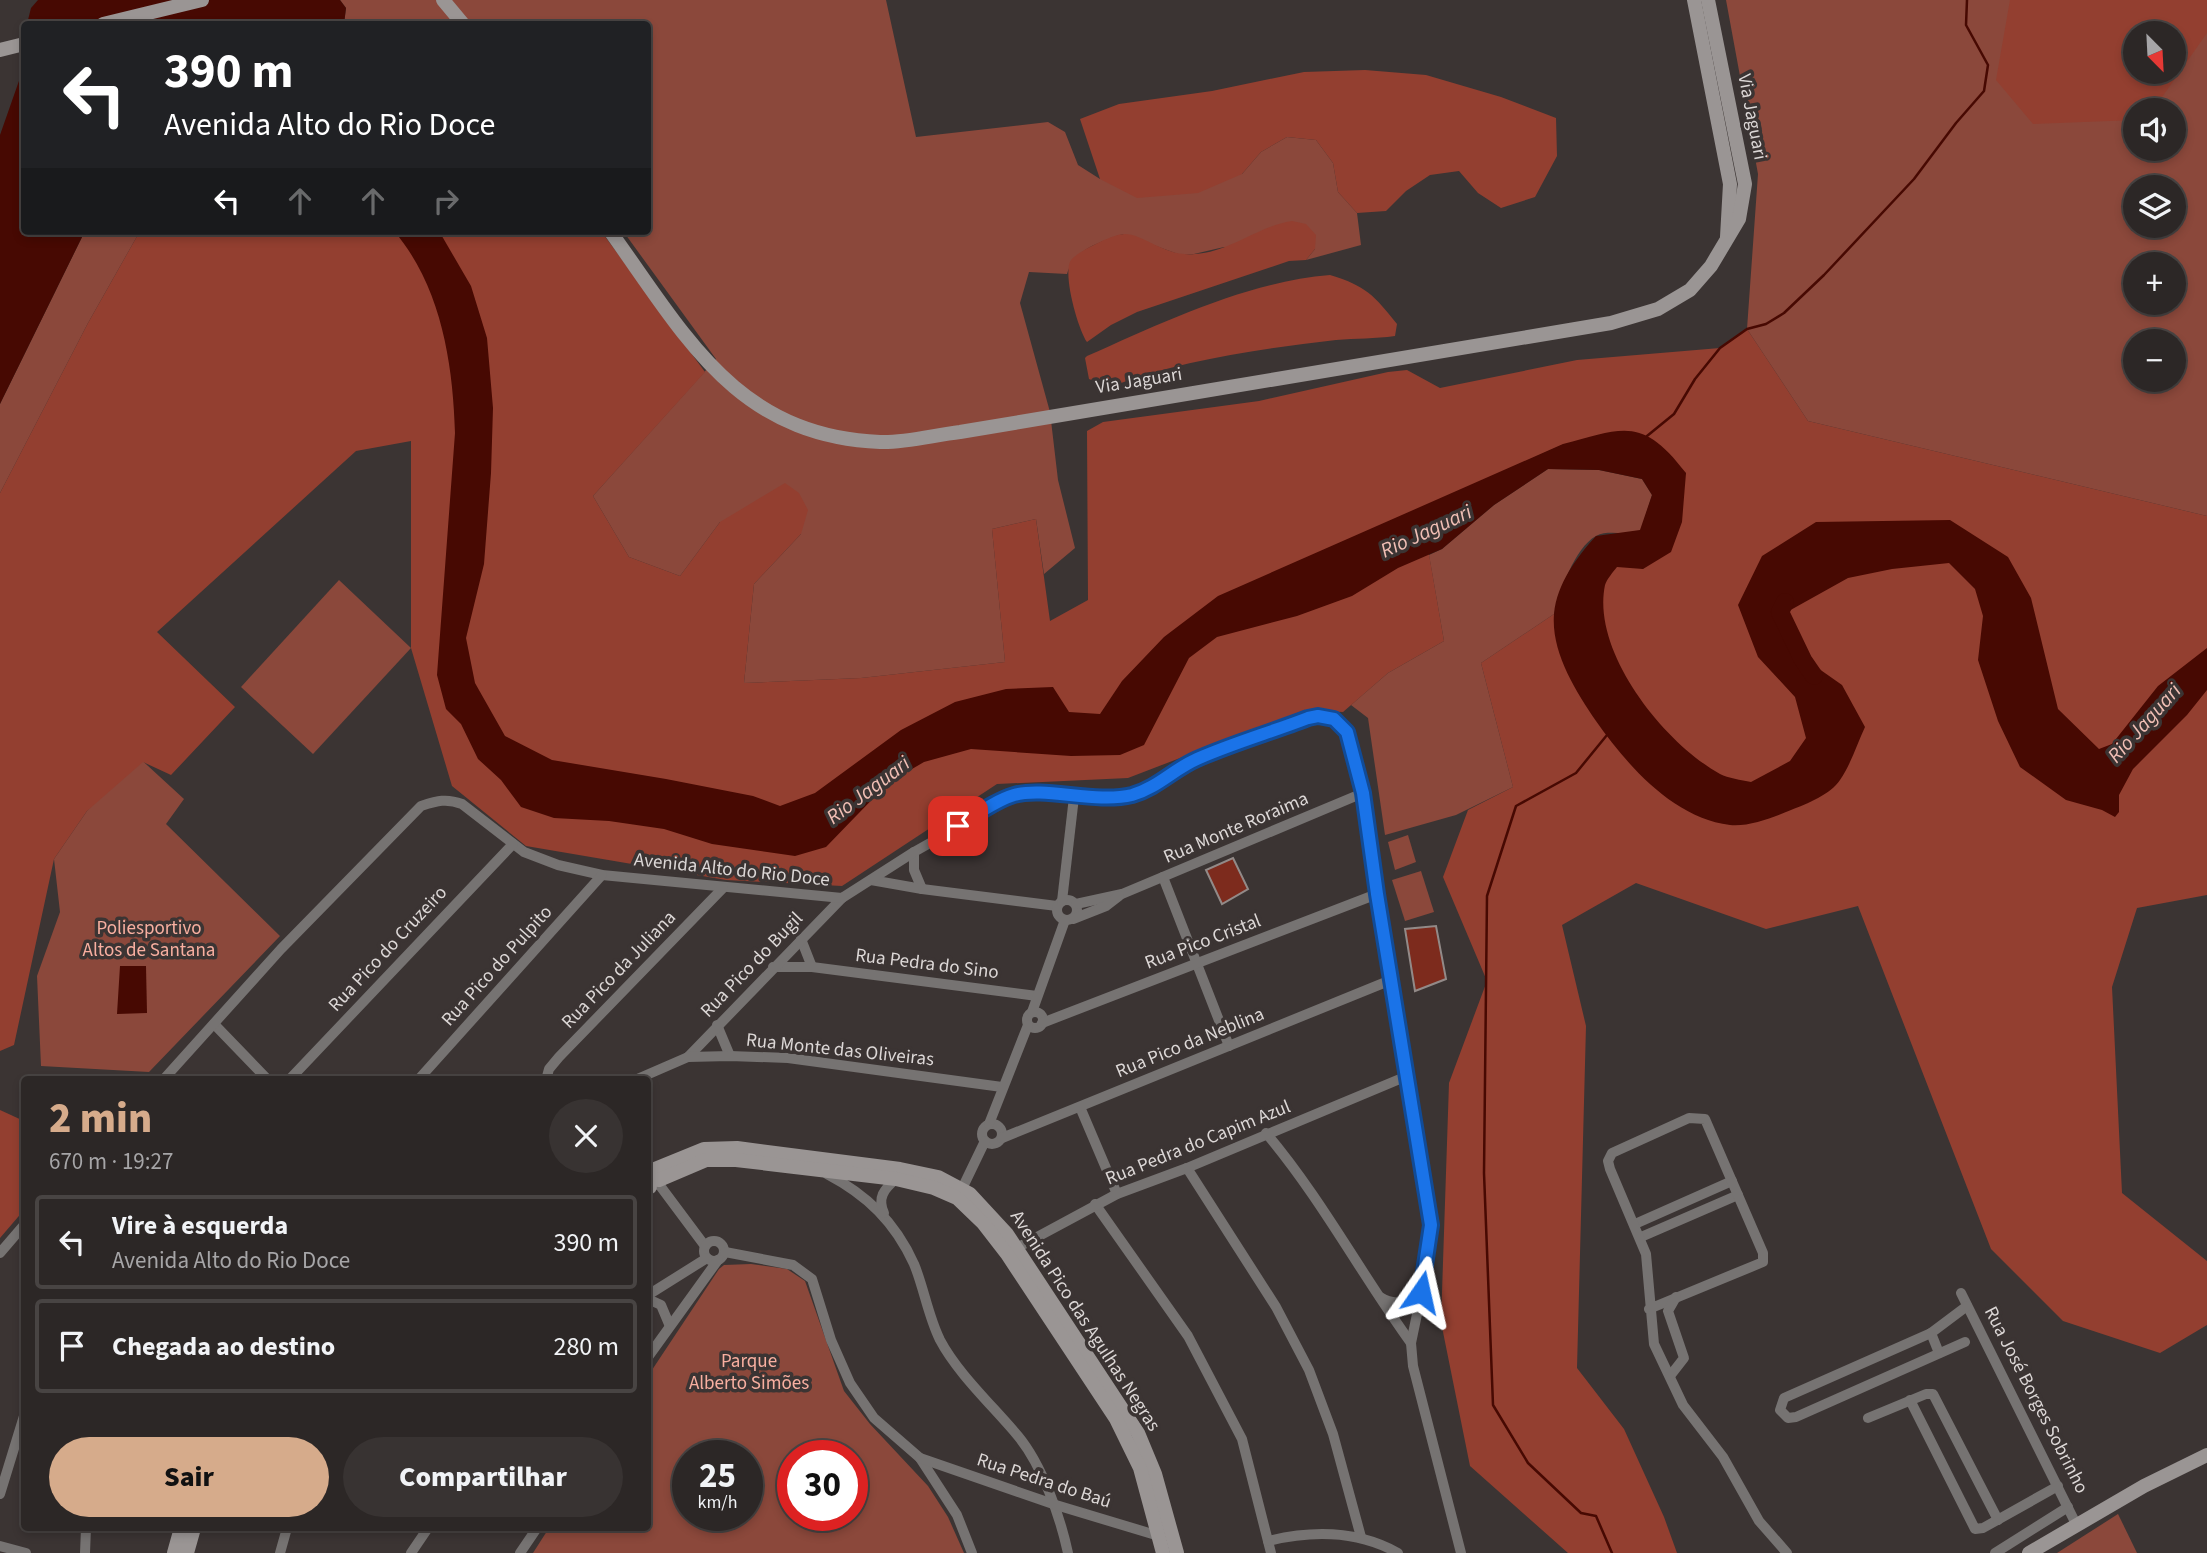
<!DOCTYPE html>
<html lang="pt">
<head>
<meta charset="utf-8">
<style>
  body { margin:0; font-family:"Source Sans 3",sans-serif; background:#383332; color:#f1f3f6; height:100vh; display:flex; flex-direction:column; font-size:26px; white-space:nowrap }
  * { box-sizing:border-box; margin:0 }
  p { font-size:23px; color:#a6a5a7 }
  .icon { flex:none; width:38px; height:38px; fill:none; stroke:currentColor; stroke-width:2; stroke-linecap:round; stroke-linejoin:round }
  .map { position:relative; flex:1; overflow:hidden }
  .side { position:absolute; left:21px; top:1076px; width:630px; height:455px; display:flex; flex-direction:column; background:#2c2726; border-radius:7px; box-shadow:0 4px 10px #0003,0 0 0 2px #484443 }
  .side>* { flex:none }
  .guide { position:absolute; left:21px; top:21px; width:630px; height:214px; border-radius:7px; box-shadow:0 4px 10px #0003,0 0 0 2px #484443; background:#202124; color:#fff; overflow:hidden }
  .needle { width:46px; rotate:156deg }
  .fabs { position:absolute; left:2123px; top:21px; display:grid; gap:14px }
  .fabs a { display:grid; place-items:center; width:63px; height:63px; border-radius:50%; background:#2c2726; box-shadow:0 4px 10px #0003,0 0 0 2px #484443; font-size:35px }
  .speed { position:absolute; left:672px; top:1440px; display:flex; gap:14px; font-size:35px; font-weight:700; text-align:center }
  .speed>* { display:grid; place-content:center; width:91px; height:91px; border-radius:50%; background:#2c2726; box-shadow:0 4px 10px #0003,0 0 0 2px #484443; line-height:1 }
  .speed small { font-size:18px; font-weight:400 }
  .speed .limit { border:10px solid #d22; background:#fff; color:#111 }
  .pin { position:absolute; display:grid; place-items:center; width:60px; height:60px; color:#fff; margin:-30px; border-radius:14px; box-shadow:0 4px 10px #0006 }
  .me { position:absolute; width:77px; margin:-38px; rotate:11deg; stroke-linejoin:round; filter:drop-shadow(0 0 5px #0008) }
  .turn { display:flex; align-items:center; gap:24px; height:147px; padding:0 28px; font-size:32px }
  .turn .icon { width:91px; height:91px; stroke-width:2.5 }
  .turn b { display:block; font-size:49px; line-height:60px }
  .lanes { display:flex; align-items:center; height:66px; padding:0 28px; background:#0003; justify-content:center; gap:35px; direction:ltr }
  .lanes .off { opacity:.35 }
  .round { display:grid; place-items:center; flex:none; width:74px; height:74px; border-radius:37px; background:#383332 }
  .head { display:flex; align-items:center; justify-content:space-between; height:119px; padding:0 28px }
  h1 { font-size:42px; font-weight:800; line-height:52px; color:#d6ab8b }
  .primary-button { display:flex; gap:14px; margin-top:auto; padding:14px 28px }
  .primary-button a { flex:1; height:80px; border-radius:42px; background:#d6ab8b; color:#111; font-size:28px; font-weight:800; line-height:80px; text-align:center }
  .primary-button a+a { background:#383332; color:#f1f3f6 }
  ul { padding:0; list-style:none }
  li { display:flex; align-items:center; gap:21px; height:94px; margin:0 14px 10px; padding:0 14px; border:4px solid #484443; border-radius:7px }
  li div { flex:1 }
  li b { display:block; font-size:26px }
  li em { font-style:normal }
  .map>svg:first-child { display:block }
  .green { fill:#8b483b; fill-rule:evenodd }
  .forest { fill:#933f30; fill-rule:evenodd }
  .water { fill:#470902 }
  .lines { fill:none; stroke-linecap:round; stroke-linejoin:round }
  .stream { stroke:#470902; stroke-width:2.5 }
  .river { stroke:#470902; stroke-width:18 }
  .building { fill:#7d2b1d; stroke:#928a88; stroke-width:2 }
  .street { stroke:#767372; stroke-width:10 }
  .secondary { stroke:#9a9594; stroke-width:14 }
  .route-casing { stroke:#114b97; stroke-width:18 }
  .route { stroke:#1a73e8; stroke-width:12 }
  .labels { text-anchor:middle; dominant-baseline:central; stroke-width:7; stroke-linejoin:round; paint-order:stroke }
  .street-label { font-size:19px; fill:#dcd7d6; stroke:#3b3433 }
  .park-label { font-size:19px; fill:#f8afa0; stroke:#3b3433 }
  .water-label { font-size:21px; font-style:italic; fill:#f1bfb5; stroke:#3b3433 }
</style>
</head>
<body>
<div class="map">
<svg width="2207" height="1553" viewBox="0 0 2207 1553">
  <rect width="100%" height="100%" fill="#3b3433"/>
  <g class="green">
    <path d="M 340,0 L 886,0 L 916,137 L 1048,122 L 1065,132 L 1078,165 L 1100,179 L 1242,174 L 1261,152 L 1287,137 L 1316,140 L 1333,163 L 1338,192 L 1357,213 L 1361,245 L 1306,260 L 1315,249 L 1224,247 L 1194,254 L 1178,254 L 1123,234 C 1100,242 1074,249 1067,274 L 1029,272 L 1020,303 L 1050,412 L 1058,480 L 1075,548 L 1044,574 L 1036,519 L 992,529 L 1005,662 L 861,678 L 744,683 L 754,584 L 801,534 L 720,522 L 680,576 L 629,557 L 593,496 L 716,359 L 623,231 L 648,231 L 648,24 L 344,24 L 346,8 Z"/>
    <path d="M 1726,0 L 2207,0 L 2207,516 L 1808,421 L 1747,329 L 1758,174 ZM 2135,33 L 2174,33 L 2174,72 L 2135,72 ZM 2135,110 L 2174,110 L 2174,149 L 2135,149 ZM 2135,187 L 2174,187 L 2174,226 L 2135,226 ZM 2135,264 L 2174,264 L 2174,303 L 2135,303 ZM 2135,341 L 2174,341 L 2174,380 L 2135,380 Z"/>
    <path d="M 85,231 L 140,231 L 88,323 L 0,493 L 0,404 Z"/>
    <path d="M 1548,469 L 1599,470 L 1642,479 L 1652,495 L 1641,530 C 1628,537 1609,529 1596,536 C 1574,548 1560,592 1554,614 L 1481,663 L 1513,787 L 1456,815 L 1385,835 L 1368,718 L 1351,705 L 1388,673 L 1444,641 L 1429,555 L 1442,549 L 1494,505 Z"/>
    <path d="M 339,580 L 411,648 L 313,754 L 241,687 Z"/>
    <path d="M 135,754 L 184,799 L 166,824 L 280,936 L 149,1072 L 41,1066 L 37,976 L 60,912 L 54,859 L 87,811 Z"/>
    <path d="M 1408,835 L 1416,862 L 1395,870 L 1388,842 Z"/>
    <path d="M 1421,871 L 1434,912 L 1405,921 L 1392,880 Z"/>
    <path d="M 751,1264 L 787,1269 L 805,1281 L 844,1391 L 870,1424 L 928,1486 L 948,1517 L 964,1553 L 533,1553 L 549,1528 L 648,1528 L 648,1376 L 719,1269 L 724,1265 ZM 688,1456 L 747,1456 L 747,1516 L 688,1516 ZM 793,1456 L 852,1456 L 852,1516 L 793,1516 Z"/>
    <path d="M 2118,1514 L 2137,1553 L 2057,1553 Z"/>
  </g>
  <g class="forest">
    <path d="M 2010,0 L 2207,0 L 2207,33 L 2153,110 L 2135,110 L 2135,120 L 2033,124 L 1996,80 ZM 2135,33 L 2174,33 L 2174,72 L 2135,72 Z"/>
    <path d="M 1365,70 L 1426,75 L 1501,97 L 1556,118 L 1557,156 L 1535,197 L 1501,208 L 1478,193 L 1459,171 L 1430,175 L 1406,191 L 1386,211 L 1357,213 L 1338,192 L 1333,163 L 1316,140 L 1287,137 L 1261,152 L 1242,174 L 1198,193 L 1137,198 L 1100,179 L 1080,119 L 1119,104 L 1212,91 L 1304,72 Z"/>
    <path d="M 1292,221 L 1306,224 L 1316,235 L 1315,249 L 1306,260 L 1289,261 L 1137,312 L 1111,325 L 1087,342 C 1078,329 1062,273 1071,260 C 1077,252 1113,234 1124,234 C 1145,234 1164,257 1195,254 C 1230,252 1258,226 1292,221 Z"/>
    <path d="M 140,231 L 601,231 L 705,372 L 593,496 L 629,557 L 680,576 L 720,522 L 785,483 L 799,493 L 808,510 L 801,534 L 754,584 L 744,683 L 861,678 L 1005,662 L 992,529 L 1036,519 L 1050,621 L 1088,600 L 1087,431 L 1103,422 L 1259,401 L 1388,372 L 1407,370 L 1440,388 L 1577,360 L 1720,348 L 1747,329 L 1808,421 L 2207,516 L 2207,895 L 2137,908 L 2112,987 L 2122,1193 L 2207,1261 L 2207,1325 L 2160,1353 L 2063,1321 L 1991,1249 L 1858,906 L 1766,929 L 1636,883 L 1562,925 L 1586,1026 L 1577,1368 L 1624,1429 L 1664,1517 L 1677,1553 L 1568,1553 L 1470,1466 L 1441,1322 L 1449,1083 L 1487,981 L 1443,877 L 1468,810 L 1513,787 L 1481,663 L 1554,614 L 1606,555 L 1643,569 L 1686,473 L 1564,444 L 1421,508 L 1444,641 L 1388,673 L 1343,712 L 1305,710 L 1128,778 L 997,784 L 842,886 L 726,880 L 526,846 L 452,786 L 411,648 L 411,441 L 356,451 L 157,632 L 235,707 L 171,775 L 143,762 L 87,811 L 54,859 L 14,1045 L 0,1051 L 0,493 L 88,323 Z"/>
    <path d="M 1330,275 C 1366,286 1374,295 1397,324 L 1395,336 C 1375,339 1356,338 1336,340 C 1260,349 1181,360 1110,387 L 1089,379 L 1085,358 L 1087,356 C 1164,322 1246,282 1330,275 Z"/>
    <path d="M 0,1110 L 24,1121 L 24,1210 L 0,1238 Z"/>
  </g>
  <g class="water">
    <path d="M 38,0 L 340,0 L 346,8 L 344,24 L 27,24 L 31,8 Z"/>
    <path d="M 24,32 L 24,231 L 85,231 L 0,404 L 0,135 L 20,78 Z"/>
    <path d="M 394,231 L 439,231 L 471,286 L 487,338 L 493,408 L 491,473 L 484,564 L 466,638 L 475,683 L 505,736 L 552,760 L 666,779 L 753,796 L 780,806 L 815,793 L 901,730 L 955,702 L 1006,689 L 1053,687 L 1069,712 L 1100,714 L 1122,681 L 1164,637 L 1218,596 L 1563,444 C 1625,427 1643,417 1686,473 L 1682,522 L 1671,552 L 1643,569 L 1617,567 C 1613,572 1607,579 1605,585 C 1591,652 1664,743 1720,774 C 1728,778 1741,780 1751,782 L 1790,761 L 1806,738 L 1795,697 L 1758,657 L 1738,605 L 1762,556 L 1816,522 L 1950,520 L 2008,557 L 2031,598 L 2058,709 L 2099,749 L 2112,744 L 2158,686 L 2207,648 L 2207,690 L 2187,715 L 2133,769 L 2119,795 L 2119,812 L 2115,817 L 2102,810 L 2066,800 L 2020,767 L 1998,721 L 1978,660 L 1983,616 L 1975,589 L 1949,563 L 1892,569 L 1848,578 L 1787,612 L 1783,637 L 1795,652 L 1842,685 L 1865,727 C 1857,744 1851,764 1840,780 C 1831,794 1807,804 1791,810 C 1774,817 1749,827 1730,825 C 1673,818 1627,765 1596,721 C 1575,690 1551,652 1554,614 C 1557,583 1577,557 1596,536 L 1640,530 L 1652,495 L 1642,479 L 1599,470 L 1548,469 L 1494,505 L 1442,549 L 1398,568 L 1352,596 L 1297,616 L 1217,637 L 1189,658 L 1144,745 L 1120,755 L 1071,756 L 971,749 L 924,762 L 888,783 L 826,847 L 795,856 L 712,844 L 664,829 L 609,821 L 554,818 L 521,807 L 501,780 L 478,759 L 461,724 L 446,709 L 437,675 L 455,433 C 453,363 441,286 394,231 Z"/>
    <path d="M 120,966 L 146,966 L 147,1013 L 117,1014 Z"/>
  </g>
  <g class="lines">
    <g class="stream">
      <path d="M 1647,436 L 1674,414 L 1695,379 L 1720,348 L 1747,329 L 1766,324 L 1784,313 L 1824,275 L 1914,179 L 1956,123 L 1984,91 L 1988,65 L 1966,25 L 1967,0"/>
      <path d="M 1607,735 L 1576,773 L 1516,806 L 1487,896 L 1484,1173 L 1493,1405 L 1528,1463 L 1581,1513 L 1596,1516 L 1612,1553"/>
    </g>
    <path class="river" d="M 1785,602 L 1780,612 L 1803,660 L 1814,676"/>
  </g>
  <g class="building">
    <path d="M 1233,858 L 1248,889 L 1222,904 L 1206,870 Z"/>
    <path d="M 1436,926 L 1446,979 L 1415,991 L 1405,929 Z"/>
  </g>
  <g class="lines">
    <g class="street">
      <path d="M 914,852 L 914,870 L 922,889"/>
      <path d="M 1163,877 L 1229,1046"/>
      <path d="M 871,880 L 922,889 L 1057,906"/>
      <circle cx="1067" cy="910" r="10"/>
      <path d="M 1062,901 L 1074,797"/>
      <path d="M 1076,904 L 1122,894 L 1363,793"/>
      <path d="M 1073,919 L 1106,906 L 1119,896"/>
      <path d="M 801,939 L 812,967"/>
      <path d="M 773,967 L 812,967 L 1037,996"/>
      <circle cx="1035" cy="1020" r="8"/>
      <path d="M 1032,1012 L 1065,920"/>
      <path d="M 1042,1023 L 1377,894"/>
      <path d="M 214,1024 L 268,1080"/>
      <path d="M 717,1025 L 730,1056"/>
      <path d="M 688,1057 L 842,898"/>
      <path d="M 163,1080 L 281,949 L 421,806 C 437,801 446,798 462,804 L 524,852 L 558,865 L 602,875 L 842,898 L 914,852 L 1015,795 C 1053,789 1094,804 1132,794 C 1158,788 1175,769 1198,759 C 1233,743 1272,732 1308,718 L 1318,716 L 1334,719 L 1347,731 L 1363,793 L 1377,894 L 1431,1225 L 1426,1271 L 1411,1343 L 1413,1366 L 1461,1553"/>
      <path d="M 289,1080 L 513,844"/>
      <path d="M 418,1080 L 602,875"/>
      <path d="M 546,1080 L 549,1069 L 559,1057 L 723,888"/>
      <path d="M 635,1080 L 688,1057 L 730,1056 L 788,1058 L 1002,1087"/>
      <path d="M 1080,1107 L 1117,1194"/>
      <circle cx="992" cy="1134" r="10"/>
      <path d="M 989,1124 L 1028,1025"/>
      <path d="M 1266,1133 C 1321,1198 1361,1274 1411,1343"/>
      <path d="M 1002,1138 L 1391,980"/>
      <path d="M 1187,1168 L 1276,1307 L 1309,1370 L 1333,1434 L 1361,1537"/>
      <path d="M 827,1174 C 867,1195 895,1222 914,1264 C 924,1288 928,1316 940,1340 C 958,1374 993,1406 1018,1436 C 1042,1465 1060,1516 1068,1553"/>
      <path d="M 658,1183 L 705,1246"/>
      <path d="M 959,1195 L 985,1141"/>
      <path d="M 1095,1204 L 1188,1336 L 1242,1439 L 1271,1553"/>
      <path d="M 884,1213 C 877,1198 884,1189 896,1179"/>
      <path d="M 1635,1224 L 1732,1181"/>
      <path d="M 1641,1237 L 1738,1195"/>
      <circle cx="714" cy="1251" r="10"/>
      <path d="M 1011,1251 L 1117,1194 L 1187,1168 L 1407,1076"/>
      <path d="M 725,1252 L 793,1265 L 812,1279 L 831,1340 L 850,1383 L 874,1418 L 920,1458 L 957,1515 L 972,1553"/>
      <path d="M 0,1253 L 24,1225"/>
      <path d="M 1961,1293 L 2076,1524"/>
      <path d="M 648,1295 L 707,1258"/>
      <path d="M 1380,1297 C 1396,1307 1407,1302 1421,1292"/>
      <path d="M 648,1299 L 661,1305 L 669,1324"/>
      <path d="M 1649,1309 L 1763,1262 L 1763,1253 L 1705,1119 L 1689,1118 L 1612,1153 L 1608,1161 L 1610,1169 L 1646,1254 L 1654,1344 L 1683,1405 L 1723,1457 L 1759,1521 L 1787,1553"/>
      <path d="M 1931,1333 L 1939,1353"/>
      <path d="M 1965,1342 L 1796,1417 L 1788,1418 L 1780,1410 L 1784,1398 L 1931,1333 L 1967,1306"/>
      <path d="M 648,1357 L 718,1260"/>
      <path d="M 1670,1376 L 1684,1358 L 1668,1311 L 1676,1297"/>
      <path d="M 1910,1400 L 1975,1529 L 1983,1528 L 2058,1486"/>
      <path d="M 1868,1418 L 1926,1394 L 1933,1394 L 1998,1520"/>
      <path d="M 920,1458 L 1056,1505 L 1159,1536"/>
      <path d="M 0,1494 L 24,1416"/>
      <path d="M 1268,1541 C 1313,1530 1357,1530 1398,1553"/>
      <path d="M 0,1546 L 26,1553"/>
      <path d="M 85,1553 L 86,1528"/>
      <path d="M 280,1553 L 287,1528"/>
      <path d="M 411,1553 L 428,1528"/>
      <path d="M 520,1553 L 537,1528"/>
      <path d="M 1995,1553 L 2068,1507"/>
    </g>
    <g class="secondary">
      <path d="M 443,0 L 463,24"/>
      <path d="M 1694,0 L 1730,184 L 1727,237"/>
      <path d="M 103,24 L 202,0"/>
      <path d="M 0,50 L 24,44"/>
      <path d="M 610,231 C 685,335 736,436 880,442 C 906,443 934,435 960,432 L 1611,323 L 1658,309 L 1690,290 L 1711,266 L 1739,219 L 1745,184 L 1708,0"/>
      <path d="M 650,1171 L 704,1149 L 737,1148 L 900,1169 L 938,1177 L 970,1194 L 1007,1234 L 1138,1433 L 1155,1474 L 1177,1553"/>
      <path d="M 659,1180 L 706,1160 L 736,1160 L 896,1179 L 934,1188 L 957,1198 L 983,1223 L 1007,1254 L 1116,1419 L 1140,1468 L 1163,1553"/>
      <path d="M 648,1188 L 650,1187"/>
      <path d="M 174,1553 L 181,1528"/>
      <path d="M 187,1553 L 194,1528"/>
      <path d="M 2029,1553 L 2144,1486 L 2207,1455"/>
    </g>
  </g>
  <g class="lines">
    <defs>
      <path id="route" d="M 958,826 C 975,816 994,801 1014,795 C 1045,786 1095,804 1132,795 C 1157,788 1174,769 1197,759 C 1233,743 1272,732 1308,718 L 1318,716 L 1334,719 L 1347,732 L 1363,793 L 1377,894 L 1431,1225 L 1421,1292"/>
    </defs>
    <use href="#route" class="route-casing"/>
    <use href="#route" class="route"/>
  </g>
  <g class="labels">
    <g class="street-label">
      <text transform="translate(1752 117) rotate(79)">Via Jaguari</text>
      <text transform="translate(1139 381) rotate(-9)">Via Jaguari</text>
      <text transform="translate(1236 828) rotate(-23)">Rua Monte Roraima</text>
      <text transform="translate(732 870) rotate(6)">Avenida Alto do Rio Doce</text>
      <text transform="translate(1203 942) rotate(-21)">Rua Pico Cristal</text>
      <text transform="translate(388 949) rotate(-47)">Rua Pico do Cruzeiro</text>
      <text transform="translate(927 964) rotate(7)">Rua Pedra do Sino</text>
      <text transform="translate(752 965) rotate(-46)">Rua Pico do Bugil</text>
      <text transform="translate(497 966) rotate(-48)">Rua Pico do Pulpito</text>
      <text transform="translate(619 970) rotate(-46)">Rua Pico da Juliana</text>
      <text transform="translate(1190 1043) rotate(-22)">Rua Pico da Neblina</text>
      <text transform="translate(840 1050) rotate(6)">Rua Monte das Oliveiras</text>
      <text transform="translate(1198 1143) rotate(-22)">Rua Pedra do Capim Azul</text>
      <text transform="translate(1085 1321) rotate(57)">Avenida Pico das Agulhas Negras</text>
      <text transform="translate(2036 1400) rotate(63)">Rua José Borges Sobrinho</text>
      <text transform="translate(1044 1481) rotate(18)">Rua Pedra do Baú</text>
    </g>
    <g class="park-label">
      <text x="149" y="928">Poliesportivo<tspan x="149" dy="22">Altos de Santana</tspan></text>
      <text x="749" y="1361">Parque<tspan x="749" dy="22">Alberto Simões</tspan></text>
    </g>
    <g class="water-label">
      <text transform="translate(1426 531) rotate(-25)">Rio Jaguari</text>
      <text transform="translate(2144 723) rotate(-48)">Rio Jaguari</text>
      <text transform="translate(868 790) rotate(-37)">Rio Jaguari</text>
    </g>
  </g>
</svg>
<div class="fabs">
<a><svg class="needle" viewBox="-14 -14 28 28"><path d="M0-13l5 13h-10z" fill="#e53935"/><path d="M0 13l5-13h-10z" fill="#a6a5a7"/></svg></a>
<a><svg class="icon" aria-label="sound" viewBox="0 0 24 24"><path d="M4 9h4l5-4v14l-5-4H4zM17 9q2 3 0 6"/></svg></a>
<a><svg class="icon" aria-label="layers" viewBox="0 0 24 24"><path d="M12 4l9 5-9 5-9-5zM3 14l9 5 9-5"/></svg></a>
<a>+</a>
<a>−</a>
</div>
<div class="speed"><div>25<small>km/h</small></div><div class="limit">30</div></div>
<div class="pin" style="left:958px;top:826px;background:#d93025"><svg class="icon" aria-label="arrive" viewBox="0 0 24 24"><path d="M6 21V4h12l-3 4 3 4H6"/></svg></div>
<svg class="me" style="left:1421px;top:1292px" viewBox="-20 -20 40 40"><path d="M0-17L14 15 0 8-14 15z" fill="#1a73e8" stroke="#fff" stroke-width="4"/></svg>
<div class="guide">
<div class="turn"><svg class="icon" aria-label="left" viewBox="0 0 24 24"><path d="M17 20v-9H6M10 6l-5 5 5 5"/></svg><div><b>390 m</b>Avenida Alto do Rio Doce</div></div>
<div class="lanes"><svg class="icon" aria-label="left" viewBox="0 0 24 24"><path d="M17 20v-9H6M10 6l-5 5 5 5"/></svg><svg class="icon off" aria-label="ahead" viewBox="0 0 24 24"><path d="M12 20V5M6 11l6-6 6 6"/></svg><svg class="icon off" aria-label="ahead" viewBox="0 0 24 24"><path d="M12 20V5M6 11l6-6 6 6"/></svg><svg class="icon off" aria-label="right" viewBox="0 0 24 24"><path d="M7 20v-9h11M14 6l5 5-5 5"/></svg></div>
</div>
<section class="side">
<div class="head"><div><h1>2 min</h1><p>670 m · 19:27</p></div><a class="round"><svg class="icon" aria-label="close" viewBox="0 0 24 24"><path d="M6 6l12 12M18 6L6 18"/></svg></a></div>
<ul>
<li><svg class="icon" aria-label="left" viewBox="0 0 24 24"><path d="M17 20v-9H6M10 6l-5 5 5 5"/></svg><div><b>Vire à esquerda</b><p>Avenida Alto do Rio Doce</p></div><em>390 m</em></li>
<li><svg class="icon" aria-label="arrive" viewBox="0 0 24 24"><path d="M6 21V4h12l-3 4 3 4H6"/></svg><div><b>Chegada ao destino</b></div><em>280 m</em></li>
</ul>
<div class="primary-button"><a>Sair</a><a>Compartilhar</a></div>
</section>
</div>
</body>
</html>
